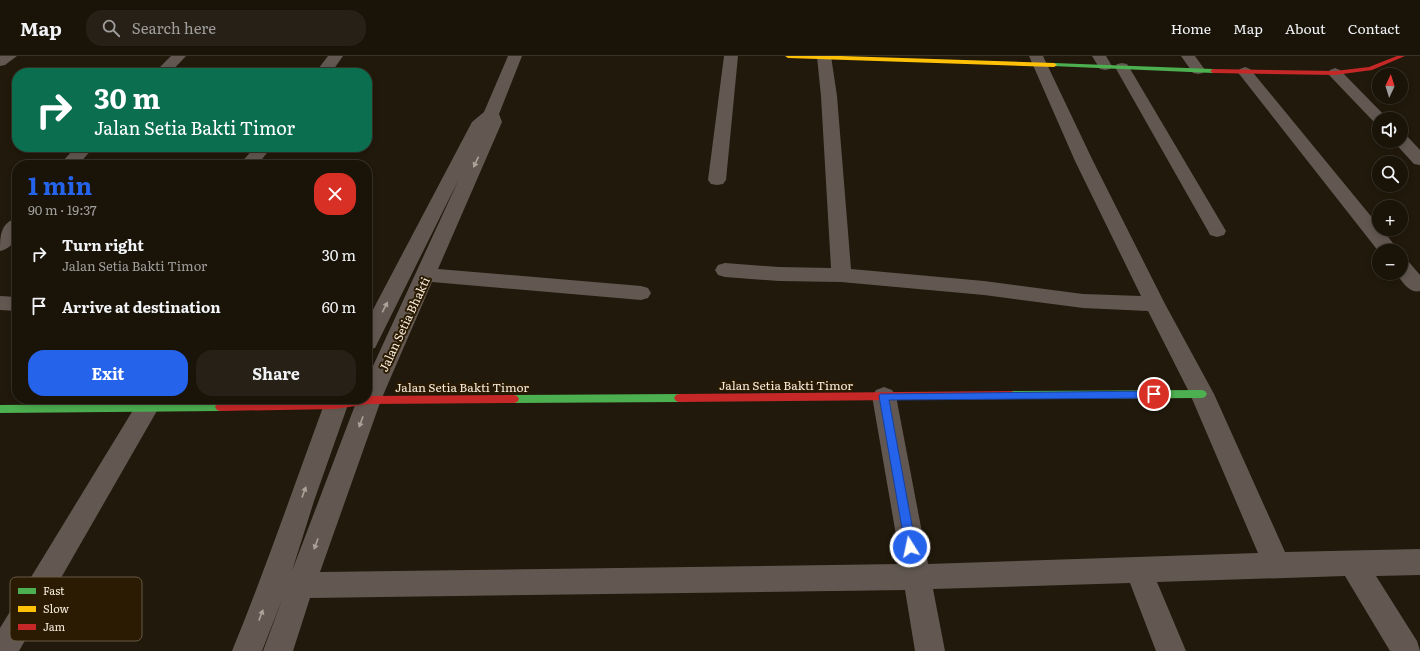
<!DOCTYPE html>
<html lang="en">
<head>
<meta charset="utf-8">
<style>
  body { margin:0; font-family:Literata,serif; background:#262016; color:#f1f3f6; height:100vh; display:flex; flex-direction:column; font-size:15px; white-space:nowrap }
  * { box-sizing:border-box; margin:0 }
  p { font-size:13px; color:#9f9e9c }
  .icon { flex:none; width:22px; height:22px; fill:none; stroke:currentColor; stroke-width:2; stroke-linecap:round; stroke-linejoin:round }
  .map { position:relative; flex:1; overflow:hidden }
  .panel { position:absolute; left:12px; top:104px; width:360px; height:244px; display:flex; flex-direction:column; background:#191308; border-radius:16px; box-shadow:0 2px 6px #0003,0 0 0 1px #373229 }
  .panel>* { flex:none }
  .hud { position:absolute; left:12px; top:12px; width:360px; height:84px; border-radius:16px; box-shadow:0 2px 6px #0003,0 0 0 1px #373229; background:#0b6e4f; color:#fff; overflow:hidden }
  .needle { width:26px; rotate:4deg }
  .buttons { position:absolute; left:1372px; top:12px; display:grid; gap:8px }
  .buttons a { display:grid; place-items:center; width:36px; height:36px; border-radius:50%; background:#191308; box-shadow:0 2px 6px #0003,0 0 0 1px #373229; font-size:20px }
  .pin { position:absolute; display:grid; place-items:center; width:34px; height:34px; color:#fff; margin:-17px; border:2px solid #fff; border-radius:50%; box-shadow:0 1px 4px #0007 }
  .me { position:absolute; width:44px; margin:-22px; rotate:350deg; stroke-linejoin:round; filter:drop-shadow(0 0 3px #0008) }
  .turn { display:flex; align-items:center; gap:14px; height:84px; padding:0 16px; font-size:18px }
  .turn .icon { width:52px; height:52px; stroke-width:2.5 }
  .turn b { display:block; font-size:28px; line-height:34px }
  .round { display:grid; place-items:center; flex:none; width:42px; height:42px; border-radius:16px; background:#262016 }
  .head { display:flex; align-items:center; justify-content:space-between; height:68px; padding:0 16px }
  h1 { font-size:24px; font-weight:700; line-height:30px; color:#2563eb }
  .primary-button { display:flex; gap:8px; margin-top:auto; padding:8px 16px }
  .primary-button a { flex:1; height:46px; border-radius:16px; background:#2563eb; color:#fff; font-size:16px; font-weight:700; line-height:46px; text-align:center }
  .primary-button a+a { background:#262016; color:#f1f3f6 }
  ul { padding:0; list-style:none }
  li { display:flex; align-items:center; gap:12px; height:52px; padding:0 16px }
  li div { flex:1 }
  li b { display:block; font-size:15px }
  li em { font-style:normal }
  header { display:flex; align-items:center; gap:24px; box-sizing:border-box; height:56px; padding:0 20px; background:#191308; border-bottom:1px solid #373229 }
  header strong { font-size:19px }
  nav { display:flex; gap:22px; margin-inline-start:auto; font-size:14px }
  .search { width:280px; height:36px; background:#262016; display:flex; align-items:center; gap:10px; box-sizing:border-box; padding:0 14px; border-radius:16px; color:#9f9e9c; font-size:15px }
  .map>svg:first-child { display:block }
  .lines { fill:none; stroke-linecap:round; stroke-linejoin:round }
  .street { fill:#625851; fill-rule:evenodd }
  .fast { fill:#4caf50; fill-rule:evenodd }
  .slow { fill:#ffc107; fill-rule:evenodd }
  .jam { fill:#c62828; fill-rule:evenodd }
  .oneway { fill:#aca298 }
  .route { fill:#2563eb; stroke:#184099 }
  .labels { text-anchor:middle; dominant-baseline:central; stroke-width:4; stroke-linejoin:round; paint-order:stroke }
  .street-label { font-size:12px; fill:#f7edde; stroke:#2a1b02 }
  .key { fill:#2a1b02; stroke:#685a44; stroke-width:1 }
  .key-label { font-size:11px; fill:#f7edde }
</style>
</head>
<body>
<header>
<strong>Map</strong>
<div class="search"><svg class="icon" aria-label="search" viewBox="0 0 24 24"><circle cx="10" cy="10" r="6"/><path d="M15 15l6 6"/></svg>Search here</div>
<nav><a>Home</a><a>Map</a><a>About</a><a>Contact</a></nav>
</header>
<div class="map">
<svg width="1420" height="595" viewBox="0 0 1420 595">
  <rect width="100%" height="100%" fill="#21190b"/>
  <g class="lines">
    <g class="street">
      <path d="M 0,0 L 17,0 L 5,9 L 0,10 Z"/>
      <path d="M 171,0 L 186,0 L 170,17 L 154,17 Z"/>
      <path d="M 328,0 L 343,0 L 331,17 L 315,17 Z"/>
      <path d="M 508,0 L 522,0 L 499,58 L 502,66 L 438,213 L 641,230 L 648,232 L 651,237 L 648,242 L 641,244 L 432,226 L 381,344 L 320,516 L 901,508 L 872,340 L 876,334 L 884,331 L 892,334 L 896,340 L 928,508 L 1258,497 L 1190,338 L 1148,255 L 1083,252 L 984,239 L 841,226 L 779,225 L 725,221 L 718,219 L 715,214 L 718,209 L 725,207 L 779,211 L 831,212 L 821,40 L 817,1 L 831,0 L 837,40 L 851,213 L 984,225 L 1083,238 L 1141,240 L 1075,105 L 1029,0 L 1043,0 L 1093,105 L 1165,248 L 1214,338 L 1285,496 L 1420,493 L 1420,519 L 1376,520 L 1417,585 L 1420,595 L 1390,595 L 1345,520 L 1157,526 L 1186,595 L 1156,595 L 1130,527 L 933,533 L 945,595 L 915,595 L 905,534 L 310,542 L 293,595 L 263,595 L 283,541 L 262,595 L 232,595 C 266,512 295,427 326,343 L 350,343 L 314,445 L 292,515 L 357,344 L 367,343 L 367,323 L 459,123 L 378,286 L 375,292 L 367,294 L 367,265 L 472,66 L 484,56 Z"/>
      <path d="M 724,0 L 738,0 L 726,124 L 723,128 L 717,129 L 711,128 L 708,124 Z"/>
      <path d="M 1092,0 L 1106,0 L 1112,10 L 1110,13 L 1105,14 L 1100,13 Z"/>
      <path d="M 1181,0 L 1195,0 L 1205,14 L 1203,17 L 1198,18 L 1193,17 Z"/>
      <path d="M 1122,7 L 1127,8 L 1129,11 L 1226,175 L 1224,179 L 1217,181 L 1210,179 L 1208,175 L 1115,11 L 1117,8 Z"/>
      <path d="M 1245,11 L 1250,13 L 1379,170 L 1379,173 L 1382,173 L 1399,195 L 1379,196 L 1240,19 L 1237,16 L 1240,13 Z"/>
      <path d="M 1335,12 L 1340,14 L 1388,63 L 1379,63 L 1379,68 L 1374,66 L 1330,20 L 1327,17 L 1330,14 Z"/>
      <path d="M 1401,79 L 1407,80 L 1420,94 L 1420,109 L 1414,108 L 1393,85 L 1401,85 Z"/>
      <path d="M 76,91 L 94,91 L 78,109 L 59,109 Z"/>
      <path d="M 255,91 L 272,91 L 257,109 L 239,109 Z"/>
      <path d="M 17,162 C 17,177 17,191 0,195 C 0,180 0,167 17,162 Z"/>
      <path d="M 1401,203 L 1408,205 L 1420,219 L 1420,235 C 1409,238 1402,225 1396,217 L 1401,217 Z"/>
      <path d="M 0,240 L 17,241 L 17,255 L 0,254 Z"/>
      <path d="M 146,344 L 154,346 L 158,353 L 19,595 L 0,595 L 0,572 L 138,346 Z"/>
    </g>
    <g class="fast">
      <path d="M 1054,7 L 1213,13 L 1216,15 L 1213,17 L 1052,10 L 1052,8 Z"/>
      <path d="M 1202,334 L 1205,335 L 1207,338 L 1205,341 L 1202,342 L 1011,343 L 1008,342 L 1006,339 L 1008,336 L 1011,335 Z"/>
      <path d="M 679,338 L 682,339 L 684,342 L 682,345 L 679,346 L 514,347 L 511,346 L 509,343 L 511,340 L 514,339 Z"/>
      <path d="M 220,347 L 223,348 L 225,351 L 223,354 L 220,355 L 0,357 L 0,349 Z"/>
    </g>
    <path class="slow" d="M 785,0 L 841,0 L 1054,7 L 1057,9 L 1054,11 L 788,2 Z"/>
    <g class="jam">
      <path d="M 1397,0 L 1405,0 L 1372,14 L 1335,19 L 1213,17 L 1210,15 L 1213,13 L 1335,15 L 1369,11 Z"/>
      <path d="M 1011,335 L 1014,336 L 1016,339 L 1014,342 L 1011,343 L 679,346 L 676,345 L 674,342 L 676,339 L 679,338 Z"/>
      <path d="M 514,339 L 517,340 L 519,343 L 517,346 L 514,347 L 369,348 L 335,353 L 220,355 L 217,354 L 215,351 L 217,348 L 220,347 L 335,345 L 350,343 L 367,343 L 367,341 L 369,340 Z"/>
    </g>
  </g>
  <defs><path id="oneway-solid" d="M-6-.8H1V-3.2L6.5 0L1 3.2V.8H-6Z"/></defs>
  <g class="oneway">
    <use href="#oneway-solid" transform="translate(476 106) rotate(115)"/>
    <use href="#oneway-solid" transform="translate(385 251) rotate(-63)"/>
    <use href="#oneway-solid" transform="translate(361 366) rotate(110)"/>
    <use href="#oneway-solid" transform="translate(304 436) rotate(-70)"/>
    <use href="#oneway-solid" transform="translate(316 488) rotate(110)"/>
    <use href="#oneway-solid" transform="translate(261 559) rotate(-69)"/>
  </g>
  <path class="route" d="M 1154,335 L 1158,336 L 1159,338 L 1158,341 L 1154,342 L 889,344 L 916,491 L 914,495 L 910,496 L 906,495 L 879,340 L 880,338 Z"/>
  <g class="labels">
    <g class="street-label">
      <text transform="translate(404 268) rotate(-65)">Jalan Setia Bhakti</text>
      <text x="786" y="329">Jalan Setia Bakti Timor</text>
      <text x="462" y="331">Jalan Setia Bakti Timor</text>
    </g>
  </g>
  <rect x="10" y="521" width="132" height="64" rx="6" class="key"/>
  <rect x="18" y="532" width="18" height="6" fill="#4caf50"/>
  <rect x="18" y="550" width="18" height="6" fill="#ffc107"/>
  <rect x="18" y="568" width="18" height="6" fill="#c62828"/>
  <g class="key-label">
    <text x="43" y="539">Fast</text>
    <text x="43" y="557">Slow</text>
    <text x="43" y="575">Jam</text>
  </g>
</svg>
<div class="buttons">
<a><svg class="needle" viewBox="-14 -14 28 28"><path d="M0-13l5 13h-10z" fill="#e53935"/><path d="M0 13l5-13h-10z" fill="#9f9e9c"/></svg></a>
<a><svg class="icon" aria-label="sound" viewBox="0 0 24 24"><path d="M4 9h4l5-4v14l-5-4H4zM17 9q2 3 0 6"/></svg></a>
<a><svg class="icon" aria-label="search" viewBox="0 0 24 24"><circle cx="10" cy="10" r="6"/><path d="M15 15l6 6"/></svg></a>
<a>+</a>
<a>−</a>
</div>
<div class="pin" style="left:1154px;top:338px;background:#d93025"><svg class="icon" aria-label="arrive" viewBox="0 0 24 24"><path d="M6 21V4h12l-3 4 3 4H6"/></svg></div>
<svg class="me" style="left:910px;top:491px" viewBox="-20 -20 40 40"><circle r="17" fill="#2563eb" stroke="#fff" stroke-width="3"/><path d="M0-11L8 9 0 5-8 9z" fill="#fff"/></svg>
<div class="hud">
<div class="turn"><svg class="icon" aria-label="right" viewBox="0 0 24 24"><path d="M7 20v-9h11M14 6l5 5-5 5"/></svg><div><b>30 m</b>Jalan Setia Bakti Timor</div></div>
</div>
<section class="panel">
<div class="head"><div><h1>1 min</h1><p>90 m · 19:37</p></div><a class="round" style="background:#d93025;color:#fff"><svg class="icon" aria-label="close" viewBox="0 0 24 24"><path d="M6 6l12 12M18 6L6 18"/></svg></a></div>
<ul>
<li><svg class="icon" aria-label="right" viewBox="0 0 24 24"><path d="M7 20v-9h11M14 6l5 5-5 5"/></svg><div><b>Turn right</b><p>Jalan Setia Bakti Timor</p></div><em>30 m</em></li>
<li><svg class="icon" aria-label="arrive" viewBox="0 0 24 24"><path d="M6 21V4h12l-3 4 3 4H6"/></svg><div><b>Arrive at destination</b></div><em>60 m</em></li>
</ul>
<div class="primary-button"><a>Exit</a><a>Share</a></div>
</section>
</div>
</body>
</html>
